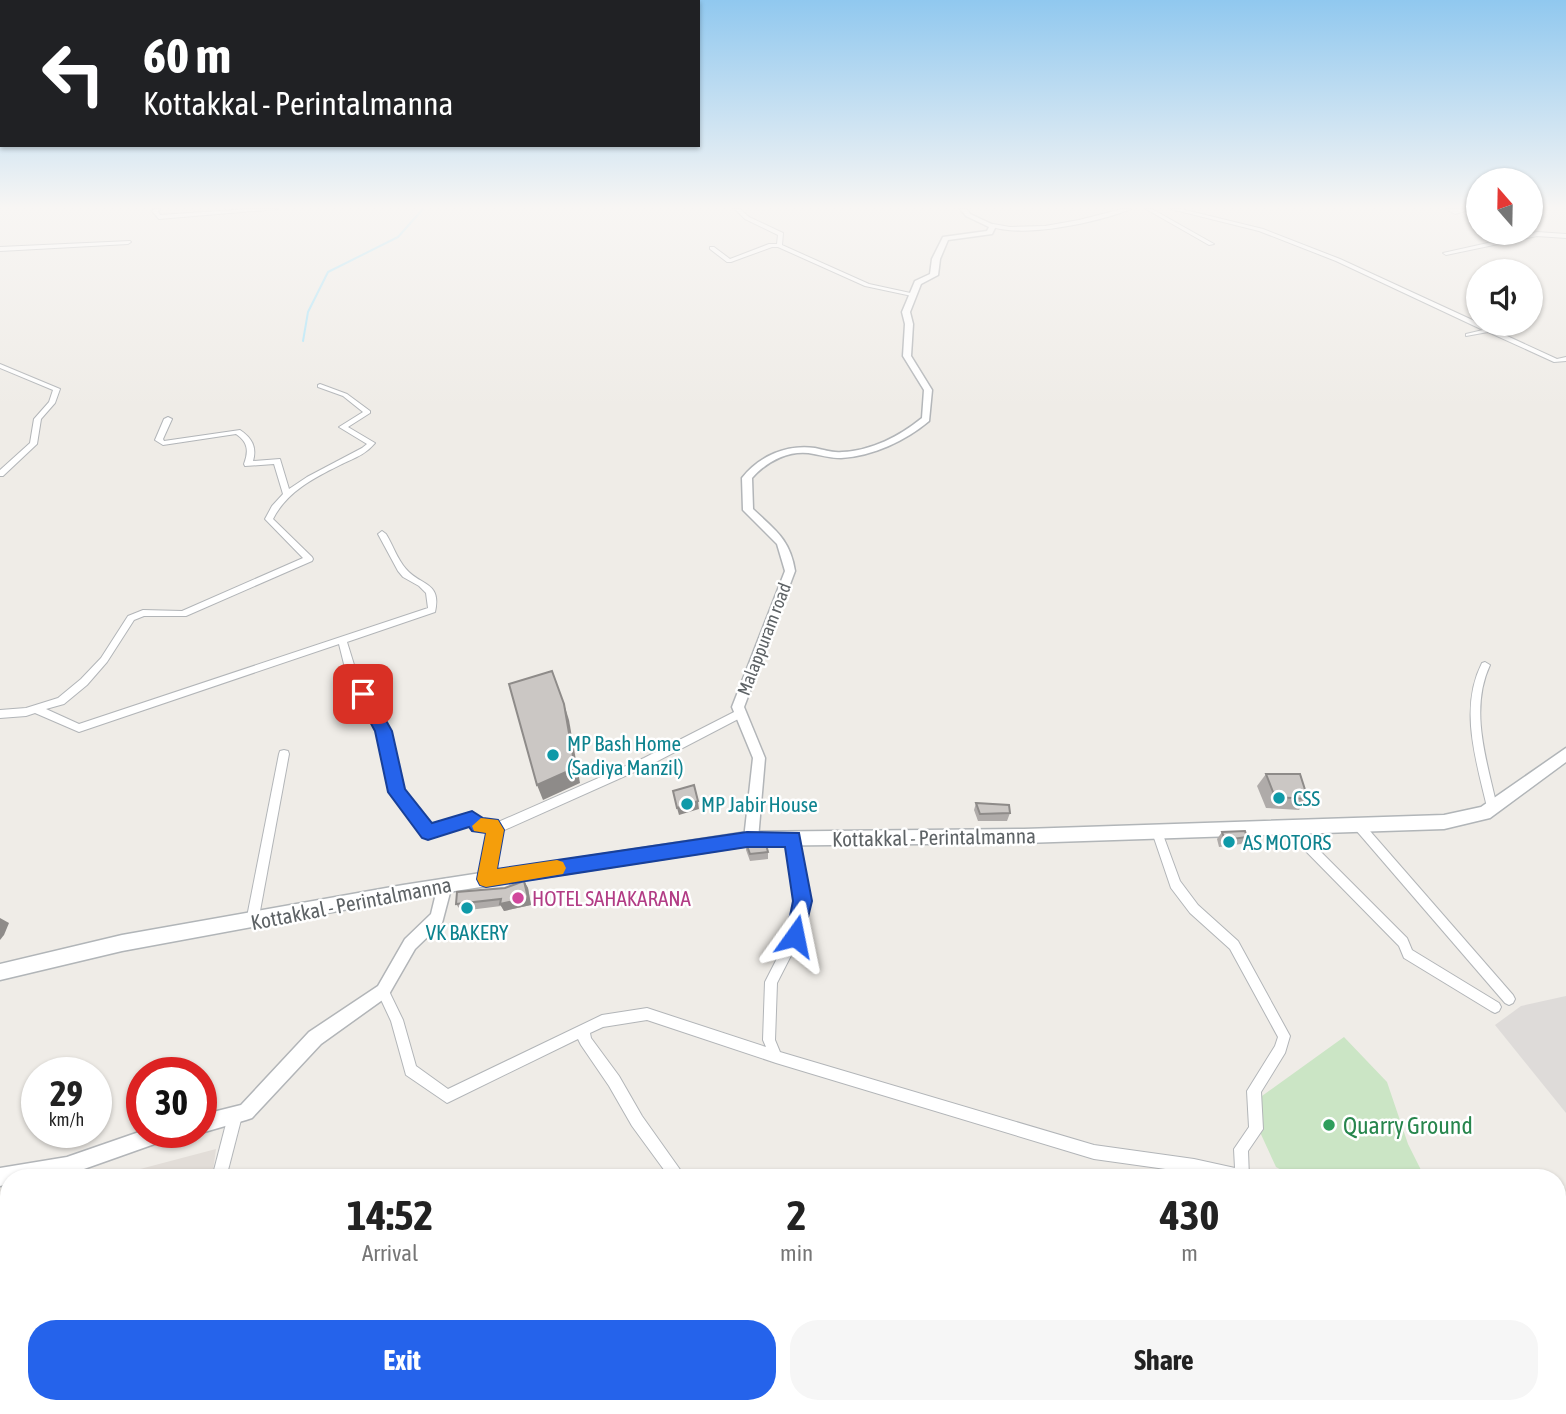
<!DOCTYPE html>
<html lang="en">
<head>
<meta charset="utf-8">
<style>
  body { margin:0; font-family:"Asap Condensed",sans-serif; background:#f6f6f6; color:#222; height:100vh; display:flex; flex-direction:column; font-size:26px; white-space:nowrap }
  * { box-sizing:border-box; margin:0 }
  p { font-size:23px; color:#767676 }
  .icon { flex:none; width:38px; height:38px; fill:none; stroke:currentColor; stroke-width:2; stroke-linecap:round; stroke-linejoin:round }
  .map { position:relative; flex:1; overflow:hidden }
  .drawer { position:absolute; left:0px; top:1169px; width:1566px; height:245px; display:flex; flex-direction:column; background:#fff; border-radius:28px 28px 0 0; box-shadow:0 2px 5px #0004 }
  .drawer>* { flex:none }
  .banner { position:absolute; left:0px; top:0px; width:700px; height:147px; box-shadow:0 2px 5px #0004; background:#202124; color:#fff; overflow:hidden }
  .needle { width:46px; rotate:340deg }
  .tools { position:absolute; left:1466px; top:168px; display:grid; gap:14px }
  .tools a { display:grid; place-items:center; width:77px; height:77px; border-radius:50%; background:#fff; box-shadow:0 2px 5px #0004; font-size:35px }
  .speed { position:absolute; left:21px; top:1057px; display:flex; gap:14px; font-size:35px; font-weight:700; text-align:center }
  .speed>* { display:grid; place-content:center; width:91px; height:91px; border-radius:50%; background:#fff; box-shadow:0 2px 5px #0004; line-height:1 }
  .speed small { font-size:18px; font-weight:400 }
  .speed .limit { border:10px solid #d22; background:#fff; color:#111 }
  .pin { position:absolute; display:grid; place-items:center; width:60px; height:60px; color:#fff; margin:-30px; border-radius:14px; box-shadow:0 4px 10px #0006 }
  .me { position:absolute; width:77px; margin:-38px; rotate:12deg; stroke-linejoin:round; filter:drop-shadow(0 0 5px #0008) }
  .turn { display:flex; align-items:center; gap:24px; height:147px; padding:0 28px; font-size:32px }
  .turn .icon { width:91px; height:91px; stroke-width:2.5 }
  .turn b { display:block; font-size:49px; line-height:60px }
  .eta { display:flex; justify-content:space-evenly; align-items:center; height:119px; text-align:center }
  .eta b { font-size:42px; font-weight:700; line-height:49px }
  .primary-button { display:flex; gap:14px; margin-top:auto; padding:14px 28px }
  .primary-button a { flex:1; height:80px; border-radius:28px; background:#2563eb; color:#fff; font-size:28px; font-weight:700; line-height:80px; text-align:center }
  .primary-button a+a { background:#f6f6f6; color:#222 }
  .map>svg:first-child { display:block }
  .industrial { fill:#dedbd9 }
  .education { fill:#e2ddd8 }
  .green { fill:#cbe5c5 }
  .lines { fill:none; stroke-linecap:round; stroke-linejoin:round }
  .stream { stroke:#ade5f9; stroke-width:2 }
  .minor-casing { stroke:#b2b5b8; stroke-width:2 }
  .tertiary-casing { stroke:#b2b5b8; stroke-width:3 }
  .secondary-casing { stroke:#b1b5b8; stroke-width:3 }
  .minor { fill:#fff; fill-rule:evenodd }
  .tertiary { fill:#fff; fill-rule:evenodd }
  .secondary { fill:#fff; fill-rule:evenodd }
  .wall { fill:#afaba9 }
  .shaded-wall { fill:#8e8b89 }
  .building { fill:#cbc7c4; stroke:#8e8b89; stroke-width:2 }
  .route { fill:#2563eb; stroke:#184099; stroke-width:2 }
  .slow { fill:#f59e0b }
  .culture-dot { fill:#0f9aa8; stroke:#fff; stroke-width:2.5 }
  .hotel-dot { fill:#d1479c; stroke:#fff; stroke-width:2.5 }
  .leisure-dot { fill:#2e9e5b; stroke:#fff; stroke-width:2.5 }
  .labels { text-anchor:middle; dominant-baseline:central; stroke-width:5; stroke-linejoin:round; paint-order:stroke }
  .far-street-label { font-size:18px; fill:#5e6366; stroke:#fff }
  .culture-label { font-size:21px; fill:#0d838f; stroke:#fff; text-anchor:start }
  .street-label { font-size:21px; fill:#5e6366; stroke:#fff }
  .hotel-label { font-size:21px; fill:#b23c85; stroke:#fff; text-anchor:start }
  .near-leisure-label { font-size:24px; fill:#27864d; stroke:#fff; text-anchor:start }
</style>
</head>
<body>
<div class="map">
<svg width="1566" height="1414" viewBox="0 0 1566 1414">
  <rect width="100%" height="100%" fill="#efece7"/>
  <path class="industrial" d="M 1566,996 L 1566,1113 L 1495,1025 L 1521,1006 Z"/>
  <g class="education">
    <path d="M 216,1149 L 212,1178 L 106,1178 Z"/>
    <path d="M 9,1203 L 9,1405 L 186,1405 L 183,1414 L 0,1414 L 0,1205 Z"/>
  </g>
  <path class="green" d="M 1344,1037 L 1387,1082 L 1408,1144 L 1425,1178 L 1296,1178 L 1276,1167 L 1248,1106 Z"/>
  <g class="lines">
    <path class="stream" d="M 303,341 L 308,312 L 328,272 L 398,237 L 423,209"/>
    <defs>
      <g id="minor">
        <path d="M 154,209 L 160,209 L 158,211 L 160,215 L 249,209 L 278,209 L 159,219 L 152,211 Z"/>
        <path d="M 735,209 L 740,209 L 749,217 L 783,233 L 782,245 L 869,284 L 915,294 L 912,296 L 865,286 L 778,247 L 772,247 L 731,262 L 727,262 L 710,249 L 710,247 L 714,247 L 730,259 L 769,244 L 777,244 L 778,235 L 745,219 Z"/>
        <path d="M 1122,209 L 1131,209 C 1099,222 1023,239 990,226 L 993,224 L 1010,227 L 1045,226 L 1079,220 Z"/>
        <path d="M 1146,209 L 1152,209 L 1214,244 L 1209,245 Z"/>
        <path d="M 1171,209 L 1181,209 L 1263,229 L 1340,259 L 1557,359 L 1566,357 L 1566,361 L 1554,362 L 1488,332 L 1466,336 L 1466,334 L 1483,330 L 1336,261 L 1259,231 Z"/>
        <path d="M 1446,209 L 1471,209 L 1455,214 Z"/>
        <path d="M 1537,232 L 1566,234 L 1566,238 L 1537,236 L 1446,255 L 1443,253 Z"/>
        <path d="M 130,241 L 131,242 L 128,244 L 0,251 L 0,247 Z"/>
        <path d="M 0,364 L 60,389 L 55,403 L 41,419 L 37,444 L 3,476 L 0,476 L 0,470 L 30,443 L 34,419 L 49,402 L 53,390 L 0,368 Z"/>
        <path d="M 320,384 L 347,394 L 370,411 L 370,413 L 348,427 L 375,443 C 366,454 355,458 342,464 C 316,477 287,491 273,519 L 312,557 L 313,559 L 312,561 L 186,616 L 144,616 L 134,620 L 107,662 L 87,685 L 64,704 L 46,709 L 79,724 L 428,608 L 426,593 L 419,586 L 403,577 L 398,571 L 378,534 L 382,531 L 386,534 C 393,545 397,559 406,569 C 420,586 442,581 435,612 L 347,642 L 355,668 L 350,671 L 345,668 L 339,644 L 79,732 L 35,713 L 26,716 L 0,718 L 0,710 L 26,708 L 58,698 L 81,679 L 101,658 L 128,616 L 143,610 L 182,611 L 303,558 L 265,519 L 272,506 L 283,494 L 274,464 L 245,466 L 244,464 C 249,451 248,442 236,434 L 163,445 L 155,440 L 164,419 L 168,417 L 172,419 L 163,439 L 164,441 L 240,430 C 252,438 257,447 253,461 L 280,459 L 289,489 L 307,477 L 362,448 L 367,444 L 339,427 L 363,412 L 343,396 L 318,387 L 318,385 Z"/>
        <path d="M 1485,662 L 1490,665 C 1469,710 1487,761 1497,807 L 1496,810 L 1492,811 L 1488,810 L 1487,807 C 1476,760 1459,708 1482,663 Z"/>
        <path d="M 354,677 L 357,678 L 388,731 L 402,790 L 430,827 L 472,813 L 476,815 L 481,821 L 492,821 L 496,823 L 644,758 L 738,710 L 744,710 L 746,713 L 744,716 L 652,764 L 500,832 L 493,879 L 491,883 L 487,884 L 483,883 L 481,879 L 489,831 L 474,829 L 470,823 L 428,837 L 424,835 L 392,792 L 378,731 L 349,681 Z"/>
        <path d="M 284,750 L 288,751 L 289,754 L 258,922 L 256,926 L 252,927 L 248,926 L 246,922 L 279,754 L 280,751 Z"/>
        <path d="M 1359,821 L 1363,823 L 1513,995 L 1515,999 L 1513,1003 L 1509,1005 L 1505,1003 L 1355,829 L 1354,826 L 1355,823 Z"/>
        <path d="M 1290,823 L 1294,825 L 1407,938 L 1412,950 L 1499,1003 L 1501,1007 L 1499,1011 L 1495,1013 L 1491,1011 L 1404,958 L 1399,946 L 1286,831 L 1285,828 L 1286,825 Z"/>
        <path d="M 1157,827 L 1161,829 L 1162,832 L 1180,881 L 1198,905 L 1238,941 L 1290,1036 L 1285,1053 L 1261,1092 L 1263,1129 L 1248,1151 L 1249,1178 L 1215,1178 L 1194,1173 L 1094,1159 L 776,1063 L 647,1020 L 603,1027 L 590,1033 L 591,1038 L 619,1076 L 642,1116 L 686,1178 L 670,1178 L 632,1126 L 609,1086 L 581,1045 L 578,1039 L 447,1103 L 406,1075 L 391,1021 L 377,991 L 379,987 L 383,985 L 387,987 L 403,1020 L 416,1066 L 448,1089 L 602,1015 L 647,1008 L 766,1047 L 763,1040 L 765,982 L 789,935 L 796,901 L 788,839 L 789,836 L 793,834 L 797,836 L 798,839 L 808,901 L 801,936 L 777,983 L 775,1040 L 780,1052 L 1094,1145 L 1194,1159 L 1235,1168 L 1234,1149 L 1249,1127 L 1247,1091 L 1275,1046 L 1278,1037 L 1230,949 L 1190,913 L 1171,888 L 1152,832 L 1153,829 Z"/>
        <path d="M 235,1109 L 240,1111 L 242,1116 L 226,1178 L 212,1178 L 228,1116 L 230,1111 Z"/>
        <path d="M 179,1405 L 197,1405 L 192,1414 L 175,1414 Z"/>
        <path d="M 234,1405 L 342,1405 L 347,1414 L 248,1414 L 236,1411 Z"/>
        <path d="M 822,1405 L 840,1405 L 844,1414 L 827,1414 Z"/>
        <path d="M 1331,1405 L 1369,1405 L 1378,1408 L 1380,1414 L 1343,1414 L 1333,1411 Z"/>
      </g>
      <g id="tertiary">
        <path d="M 960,209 L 967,209 L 970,214 L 996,226 L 992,234 L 948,240 L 940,259 L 938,275 L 921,284 L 910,312 L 913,324 L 911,356 L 932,390 L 929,421 C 905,441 873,456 841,458 C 831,458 824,456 814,454 C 790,449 767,461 752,478 L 753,509 C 775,530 790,539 795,571 L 744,707 L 765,758 L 758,839 L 756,843 L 751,845 L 746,843 L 744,839 L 753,758 L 732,707 L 785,571 L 777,544 L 743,510 L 742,478 C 759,456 787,444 815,448 C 825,450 832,453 842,452 C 871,451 900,436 922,418 L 924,390 L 903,356 L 905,324 L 902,312 L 915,281 L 930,274 L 932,259 L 943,237 L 987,231 L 989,227 L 966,216 Z"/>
        <path d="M 445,879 L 450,880 L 452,885 L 442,923 L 415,949 L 388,996 L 321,1044 L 252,1118 L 246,1120 L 201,1133 L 200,1132 L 201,1115 L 241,1105 L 309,1032 L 378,986 L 405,939 L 431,914 L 438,885 L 440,880 Z"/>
        <path d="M 142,1131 L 171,1132 L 169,1138 L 163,1141 L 67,1175 L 49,1178 L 9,1178 L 9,1184 L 0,1186 L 0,1168 L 67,1157 Z"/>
      </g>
      <path id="secondary" d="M 1566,748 L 1566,762 L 1490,818 L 1444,829 L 1024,843 L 747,846 L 403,899 L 122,951 L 0,980 L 0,964 L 122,935 L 403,885 L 747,832 L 1024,829 L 1444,815 L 1481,807 Z"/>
    </defs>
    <use href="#minor" class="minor-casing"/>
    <use href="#tertiary" class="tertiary-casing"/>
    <use href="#secondary" class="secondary-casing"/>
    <use href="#minor" class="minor"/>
    <use href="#tertiary" class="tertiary"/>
    <use href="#secondary" class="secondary"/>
  </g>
  <g class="wall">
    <path d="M 1266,774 L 1308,799 L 1299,810 L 1266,808 L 1257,786 Z"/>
    <path d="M 976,803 L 1010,813 L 1007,821 L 978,821 L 974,810 Z"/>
    <path d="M 1222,832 L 1247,837 L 1241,844 L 1219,847 L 1217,839 Z"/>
    <path d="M 746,843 L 768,852 L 768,859 L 750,861 L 746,850 Z"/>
    <path d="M 524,881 L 528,888 L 531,905 L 504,911 L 501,906 L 461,911 L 456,904 Z"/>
  </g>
  <g class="shaded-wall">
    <path d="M 564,704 L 569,720 L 580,783 L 543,800 L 537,785 Z"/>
    <path d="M 698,801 L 699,809 L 679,815 L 677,808 Z"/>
    <path d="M 524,881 L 528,888 L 531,905 L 504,911 L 500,904 Z"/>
    <path d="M 0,918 L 9,923 L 4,935 L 0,940 Z"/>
  </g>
  <g class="building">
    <path d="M 552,671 L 564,704 L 575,768 L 537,785 L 509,684 Z"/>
    <path d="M 1266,774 L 1300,774 L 1308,799 L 1275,797 Z"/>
    <path d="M 694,785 L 698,801 L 677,808 L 673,791 Z"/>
    <path d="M 976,803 L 1009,805 L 1010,813 L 980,814 Z"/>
    <path d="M 1245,831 L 1247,837 L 1225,840 L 1222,832 Z"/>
    <path d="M 765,841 L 768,852 L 750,854 L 746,843 Z"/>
    <path d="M 524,881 L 528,898 L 500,904 L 501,899 L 456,904 L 457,892 L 505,888 Z"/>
  </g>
  <linearGradient id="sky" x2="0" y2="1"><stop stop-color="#90c8ef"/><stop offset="0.51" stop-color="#f8f6f4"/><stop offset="1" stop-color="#f8f6f4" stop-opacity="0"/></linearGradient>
  <rect width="1566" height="407" fill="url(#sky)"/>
  <path class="route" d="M 363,688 L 369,690 L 392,731 L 405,789 L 432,823 L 472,811 L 483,818 L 498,820 L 504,830 L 497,869 L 747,832 L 799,833 L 812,901 L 802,942 L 795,945 L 788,942 L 786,936 L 793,901 L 785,847 L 747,847 L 486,887 L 480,885 L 477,879 L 486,833 L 472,831 L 469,827 L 428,840 L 422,838 L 388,792 L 375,731 L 355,694 Z"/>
  <path class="slow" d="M 481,818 L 498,820 L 504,830 L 497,869 L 557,860 L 563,862 L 566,868 L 563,874 L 486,887 L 480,885 L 477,879 L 486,833 L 474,831 L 472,826 Z"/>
  <g class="culture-dot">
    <circle cx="553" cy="755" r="7"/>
    <circle cx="1279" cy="798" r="7"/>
    <circle cx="687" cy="804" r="7"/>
    <circle cx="1229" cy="842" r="7"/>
    <circle cx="467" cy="908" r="7"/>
  </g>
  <circle class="hotel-dot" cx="518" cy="898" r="7"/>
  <circle class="leisure-dot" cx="1329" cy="1125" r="7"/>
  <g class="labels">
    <g class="far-street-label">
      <text transform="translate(764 639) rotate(-69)">Malappuram road</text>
    </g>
    <g class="culture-label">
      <text x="567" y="743">MP Bash Home<tspan x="567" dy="24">(Sadiya Manzil)</tspan></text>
      <text x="1293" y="798">CSS</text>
      <text x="701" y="804">MP Jabir House</text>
      <text x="1243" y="842">AS MOTORS</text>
      <text x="467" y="932" text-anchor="middle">VK BAKERY</text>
    </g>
    <g class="street-label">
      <text transform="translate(934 837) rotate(-1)">Kottakkal - Perintalmanna</text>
      <text transform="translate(351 903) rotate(-11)">Kottakkal - Perintalmanna</text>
    </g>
    <g class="hotel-label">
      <text x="532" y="898">HOTEL SAHAKARANA</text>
    </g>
    <g class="near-leisure-label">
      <text x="1343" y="1125">Quarry Ground</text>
    </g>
  </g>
</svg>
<div class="tools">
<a><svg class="needle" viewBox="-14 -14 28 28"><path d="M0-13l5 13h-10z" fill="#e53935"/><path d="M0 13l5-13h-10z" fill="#767676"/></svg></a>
<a><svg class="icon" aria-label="sound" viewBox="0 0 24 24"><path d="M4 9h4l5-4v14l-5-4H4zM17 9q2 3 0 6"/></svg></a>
</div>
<div class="speed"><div>29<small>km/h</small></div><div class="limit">30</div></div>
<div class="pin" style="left:363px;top:694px;background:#d93025"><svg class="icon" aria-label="arrive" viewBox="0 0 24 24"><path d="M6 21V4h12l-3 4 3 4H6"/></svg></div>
<svg class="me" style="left:795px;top:936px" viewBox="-20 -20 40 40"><path d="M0-17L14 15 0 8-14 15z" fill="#2563eb" stroke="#fff" stroke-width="4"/></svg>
<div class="banner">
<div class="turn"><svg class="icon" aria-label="left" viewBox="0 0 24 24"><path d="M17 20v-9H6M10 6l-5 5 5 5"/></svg><div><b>60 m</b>Kottakkal - Perintalmanna</div></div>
</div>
<section class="drawer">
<div class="eta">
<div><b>14:52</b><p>Arrival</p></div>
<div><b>2</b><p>min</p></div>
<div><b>430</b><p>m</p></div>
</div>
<div class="primary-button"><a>Exit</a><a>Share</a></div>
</section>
</div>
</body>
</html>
